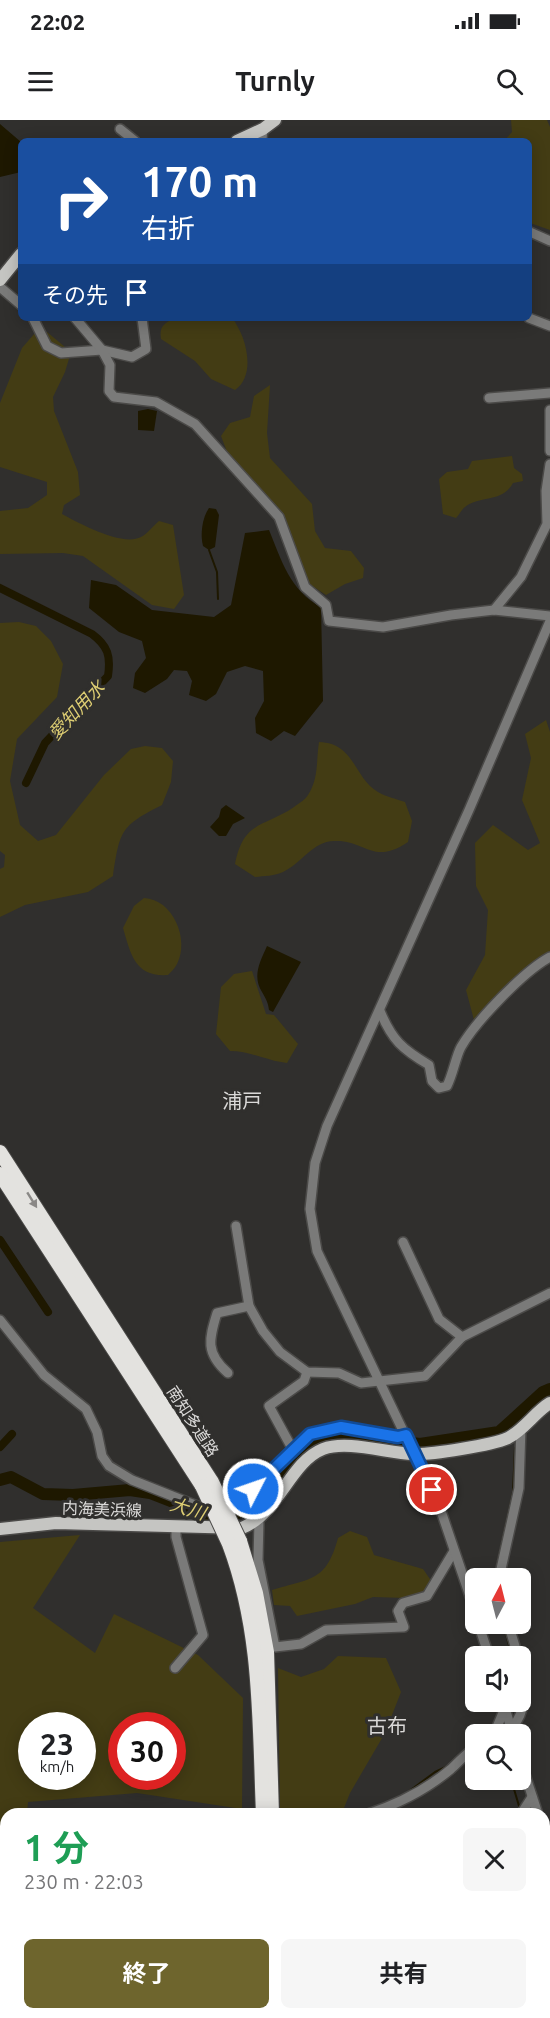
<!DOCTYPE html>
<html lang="ja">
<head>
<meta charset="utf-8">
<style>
  body { margin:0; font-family:Ubuntu,"Noto Sans JP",sans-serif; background:#f6f6f6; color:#202124; height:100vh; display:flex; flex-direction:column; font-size:22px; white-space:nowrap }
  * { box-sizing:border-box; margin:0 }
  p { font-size:20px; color:#757577 }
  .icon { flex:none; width:33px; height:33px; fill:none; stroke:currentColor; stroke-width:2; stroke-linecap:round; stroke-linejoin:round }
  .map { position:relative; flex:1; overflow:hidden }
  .panel { position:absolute; left:0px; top:1688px; width:550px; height:212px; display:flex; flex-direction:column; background:#fff; border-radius:18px 18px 0 0; box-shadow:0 3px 15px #0003 }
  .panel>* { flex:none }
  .banner { position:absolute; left:18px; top:18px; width:514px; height:183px; border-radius:9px; box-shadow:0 3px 15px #0003; background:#1a4fa0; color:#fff; overflow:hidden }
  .needle { width:39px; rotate:7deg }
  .controls { position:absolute; left:465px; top:1448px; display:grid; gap:12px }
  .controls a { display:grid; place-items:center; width:66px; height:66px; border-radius:9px; background:#fff; box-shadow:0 3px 15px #0003; font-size:30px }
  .speed { position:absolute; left:18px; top:1592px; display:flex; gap:12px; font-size:30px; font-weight:700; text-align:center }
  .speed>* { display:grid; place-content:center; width:78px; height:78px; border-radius:50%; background:#fff; box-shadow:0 3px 15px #0003; line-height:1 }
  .speed small { font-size:15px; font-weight:400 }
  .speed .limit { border:9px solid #d22; background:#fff; color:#111 }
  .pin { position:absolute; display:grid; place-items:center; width:51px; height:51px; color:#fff; margin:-26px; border:3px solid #fff; border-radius:50%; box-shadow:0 2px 6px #0007 }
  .me { position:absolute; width:66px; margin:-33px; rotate:49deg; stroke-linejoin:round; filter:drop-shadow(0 0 4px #0008) }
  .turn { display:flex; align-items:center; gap:21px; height:126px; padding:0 24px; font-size:27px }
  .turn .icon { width:78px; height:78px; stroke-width:2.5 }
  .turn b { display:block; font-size:42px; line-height:51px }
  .then { display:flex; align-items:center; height:57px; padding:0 24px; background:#0003; gap:12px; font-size:22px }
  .round { display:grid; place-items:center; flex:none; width:63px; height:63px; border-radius:9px; background:#f6f6f6 }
  .summary { display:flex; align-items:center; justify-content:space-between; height:102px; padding:0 24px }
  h1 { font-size:36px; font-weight:700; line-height:45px; color:#1e9e55 }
  .primary-button { display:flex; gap:12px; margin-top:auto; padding:12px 24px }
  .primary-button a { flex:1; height:69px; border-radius:9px; background:#6e652d; color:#fff; font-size:24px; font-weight:700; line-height:69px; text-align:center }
  .primary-button a+a { background:#f6f6f6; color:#202124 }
  .status { display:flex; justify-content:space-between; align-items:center; height:42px; padding:0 30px; background:#fff; direction:ltr }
  .status svg { height:16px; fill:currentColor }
  header { display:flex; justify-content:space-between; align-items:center; height:78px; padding:0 24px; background:#fff; font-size:27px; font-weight:700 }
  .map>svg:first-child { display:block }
  .green { fill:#433c14; fill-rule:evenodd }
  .water { fill:#1e1800 }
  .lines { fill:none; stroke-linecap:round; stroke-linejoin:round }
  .stream { stroke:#1e1800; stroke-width:2 }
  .canal { stroke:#1e1800; stroke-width:8 }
  .river { stroke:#1e1800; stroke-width:12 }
  .minor-casing { stroke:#4b4a48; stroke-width:12 }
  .major-casing { stroke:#4b4a48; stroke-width:15 }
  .highway-casing { stroke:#4b4a48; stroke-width:16 }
  .minor { stroke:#7a7a79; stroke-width:9 }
  .major { stroke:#c5c5c2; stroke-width:12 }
  .highway { stroke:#e3e2df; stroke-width:14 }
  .highway-bridge-casing { stroke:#4b4a48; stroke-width:16; stroke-linecap:butt }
  .highway-bridge { stroke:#e3e2df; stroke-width:14 }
  .oneway { fill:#8a8886 }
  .route-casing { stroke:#114b97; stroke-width:15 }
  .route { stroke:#1a73e8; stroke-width:10 }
  .labels { text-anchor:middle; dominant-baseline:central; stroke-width:6; stroke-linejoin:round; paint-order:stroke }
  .street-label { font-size:16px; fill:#dad9d8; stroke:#302f2d }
  .water-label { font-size:18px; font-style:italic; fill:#dccc72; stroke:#302f2d }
  .quarter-label { font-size:20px; fill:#dad9d8; stroke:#302f2d }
</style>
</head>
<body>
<div class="status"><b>22:02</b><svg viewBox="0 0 49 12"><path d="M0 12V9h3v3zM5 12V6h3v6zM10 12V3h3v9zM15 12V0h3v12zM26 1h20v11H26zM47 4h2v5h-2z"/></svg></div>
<header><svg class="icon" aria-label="menu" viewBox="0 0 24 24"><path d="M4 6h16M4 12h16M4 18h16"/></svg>Turnly<svg class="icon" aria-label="search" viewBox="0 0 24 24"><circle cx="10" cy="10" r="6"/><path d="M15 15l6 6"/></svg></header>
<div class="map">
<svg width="550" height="1898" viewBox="0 0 550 1898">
  <rect width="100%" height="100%" fill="#302f2d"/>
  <g class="green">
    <path d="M 511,0 L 547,0 L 550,7 L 550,110 L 530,103 L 530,21 L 504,21 L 512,12 Z"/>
    <path d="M 174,198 L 232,198 C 246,215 257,255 235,270 L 211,259 L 195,241 L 161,219 C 159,206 164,204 174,198 Z"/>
    <path d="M 47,212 L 71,232 L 65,252 L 53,277 L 54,291 L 78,352 L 80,375 L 64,385 L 62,394 C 79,403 122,427 141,417 C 147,414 153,406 159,401 L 173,405 L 184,475 L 174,489 L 152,485 L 83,436 L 63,433 L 0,434 L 0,391 L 28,388 L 47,375 L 47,362 L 0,347 L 0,283 L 22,228 L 35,213 Z"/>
    <path d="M 270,265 L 267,313 L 270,338 L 312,384 L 315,411 L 325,428 L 351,431 L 364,448 L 363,458 L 345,464 L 326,475 L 308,463 L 282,396 L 229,337 L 221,316 L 230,303 L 250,297 L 254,276 Z"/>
    <path d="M 512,336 L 514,348 L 522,354 L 523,361 L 513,363 C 502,383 481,375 465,387 C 462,389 459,395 456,398 L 443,394 L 439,359 L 447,352 L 468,349 L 472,341 Z"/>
    <path d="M 19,502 L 36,506 L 51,521 L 63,544 L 57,577 L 17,619 L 10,661 L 20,705 L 38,721 L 56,715 L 104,655 L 131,629 L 145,626 L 162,628 L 173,641 L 171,662 L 162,685 C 120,706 120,711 113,756 L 88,772 L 25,785 L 0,797 L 0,749 L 4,747 L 5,735 L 0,731 L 0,503 Z"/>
    <path d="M 546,600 L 550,612 L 550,832 L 516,859 L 474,900 L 466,870 L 485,835 L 488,790 L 476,766 L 475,723 L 493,705 L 528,730 L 540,723 L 522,680 L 531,638 L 525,614 Z"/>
    <path d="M 319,622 C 355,623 353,657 378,672 C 386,677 397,679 405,682 L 412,701 L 408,722 C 373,746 364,719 334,721 C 313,721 301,744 283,752 C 275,756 264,756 255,757 L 235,744 C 244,700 263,708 294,687 C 299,683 305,680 308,675 C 319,658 316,641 319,622 Z"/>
    <path d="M 144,778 C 173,779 190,820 177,844 C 175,848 171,852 168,855 C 135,857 131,835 123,808 L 134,786 Z"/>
    <path d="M 252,851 L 266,894 L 274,895 L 298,924 L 287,943 C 267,941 251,931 230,931 L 216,914 L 221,867 L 234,854 Z"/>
    <path d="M 350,1411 L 367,1417 L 374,1435 L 423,1449 L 432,1462 L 424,1473 L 406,1478 L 373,1477 L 355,1484 L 297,1496 L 290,1486 L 274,1485 L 272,1470 C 311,1458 326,1462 338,1418 Z"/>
    <path d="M 80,1415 L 33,1488 L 95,1533 L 114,1494 L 198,1535 L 243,1578 L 242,1689 L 137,1673 L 28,1682 L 27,1693 L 6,1694 L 6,1893 L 118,1893 L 114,1898 L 0,1898 L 0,1422 ZM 32,1605 L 82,1605 L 82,1656 L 32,1656 ZM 122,1605 L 172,1605 L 172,1656 L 122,1656 Z"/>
    <path d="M 338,1536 L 386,1538 L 401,1572 L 385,1613 L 350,1673 L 342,1693 L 280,1693 L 278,1548 L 301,1557 L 324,1549 Z"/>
    <path d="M 186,1893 L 288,1893 L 290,1898 L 183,1898 Z"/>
    <path d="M 318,1893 L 542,1893 L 544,1898 L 320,1898 Z"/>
  </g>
  <g class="water">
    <path d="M 0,4 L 21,22 L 21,52 L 0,57 Z"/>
    <path d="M 148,289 L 157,291 L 154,311 L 138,310 L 138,291 Z"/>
    <path d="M 209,388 L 216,389 L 219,395 L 215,427 L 209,430 L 203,426 C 200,415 202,398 209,388 Z"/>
    <path d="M 269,410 C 281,439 290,471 321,487 L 323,581 L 295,616 L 284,611 L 271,621 L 256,613 L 255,598 L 264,581 L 263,551 L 245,546 L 227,552 L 216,574 L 206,581 L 189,575 L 192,561 L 187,551 L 174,550 L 167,559 L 145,573 L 133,568 L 135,553 L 146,538 L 142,521 L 119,512 L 89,488 L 91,460 L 116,465 L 152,490 L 214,497 L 231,485 L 245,413 Z"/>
    <path d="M 226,685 L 245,698 L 233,704 L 226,716 L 219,716 L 210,707 L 219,697 L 221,689 Z"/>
    <path d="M 267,826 L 301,842 L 273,892 L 269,890 C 268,882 266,879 262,872 C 252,856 260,842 267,826 Z"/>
  </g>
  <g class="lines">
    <g class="stream">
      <path d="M 209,430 L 217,452 L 218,479"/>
      <path d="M 497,1446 L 513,1372 L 515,1328"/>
      <path d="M 503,1503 L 512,1536"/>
      <path d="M 515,1590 L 519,1581"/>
      <path d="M 503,1614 L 505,1607"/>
      <path d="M 468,1638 L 476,1635"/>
      <path d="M 511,1659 L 519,1686"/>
      <path d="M 404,1675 L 435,1652 L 450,1645"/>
      <path d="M 354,1694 L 375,1687"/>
      <path d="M 544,1868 L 550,1882"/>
    </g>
    <g class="canal">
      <path d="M 0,468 L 92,514 C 108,526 111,536 108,556 L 45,623 L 26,663"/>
      <path d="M 0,1120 L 48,1192"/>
      <path d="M 0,1327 L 12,1314"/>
    </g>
    <path class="river" d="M 0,1360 L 11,1357 L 43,1374 L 73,1375 L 130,1370 L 150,1373 L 209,1396 L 238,1393 L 250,1387 L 299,1331 L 317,1318 L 346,1315 L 420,1324 L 499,1312 L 543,1272 L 550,1269"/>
    <defs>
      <g id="minor">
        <path d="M 120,9 L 135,21"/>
        <path d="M 258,21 L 262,19 L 263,9"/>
        <path d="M 530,112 L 550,121"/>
        <path d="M 0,167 L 21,185"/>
        <path d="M 33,198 L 47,226 L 61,233 L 102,230 L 132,237 L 146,229 L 142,198"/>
        <path d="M 75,198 L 102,230 L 110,245 L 109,271 L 114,277 L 156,282 L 195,304 L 279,397 L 305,467 L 326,485 L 329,501 L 383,507 L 451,495 L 494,490 L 550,496"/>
        <path d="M 529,198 L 550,206"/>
        <path d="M 489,278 L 550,273"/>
        <path d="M 550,290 L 550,331"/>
        <path d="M 494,490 L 521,457 L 547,404 L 546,371 L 550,344"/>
        <path d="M 380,891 C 392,920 402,929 429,945 L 432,961 L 439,968 L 447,966 C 453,954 456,936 461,927 C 476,901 524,851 550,837"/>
        <path d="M 236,1106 L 249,1186 L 263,1211 L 280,1232 L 307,1252 L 339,1253 L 361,1263 L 425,1256 L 462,1217 L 550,1173"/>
        <path d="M 403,1122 L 439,1199 L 462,1217"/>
        <path d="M 0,1200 L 44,1255 L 86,1289 L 97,1312 L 102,1336 L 109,1346 L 132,1360 L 205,1389 L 220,1389 L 234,1384 L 276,1349 L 310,1314 L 341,1307 L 398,1317 L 406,1315"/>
        <path d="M 228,1253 C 205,1233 209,1219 217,1193 L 249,1186"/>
        <path d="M 293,1330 L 269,1286 L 304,1261 L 307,1252"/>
        <path d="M 259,1400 L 258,1440 L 275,1527 L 301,1524 L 326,1510 L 404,1507 L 398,1491 L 403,1483 L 427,1476 L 454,1431"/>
        <path d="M 499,1458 L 519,1368 L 521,1307"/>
        <path d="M 476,1494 L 440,1388 L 317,1131 L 310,1089 L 315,1043 L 327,1006 L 469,690 L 550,501"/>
        <path d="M 478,1503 L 489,1536"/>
        <path d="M 508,1503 L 518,1536"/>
        <path d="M 175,1548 L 203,1515 L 176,1417 L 176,1408"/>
        <path d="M 503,1581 L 512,1612"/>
        <path d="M 511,1609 C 527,1592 527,1565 520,1544"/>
        <path d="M 494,1614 L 505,1588"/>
        <path d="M 520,1639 L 538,1694"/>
        <path d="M 368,1694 C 398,1684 426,1670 451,1649 C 460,1641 465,1634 476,1627"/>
        <path d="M 521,1694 L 532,1677"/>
        <path d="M 544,1711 L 550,1726"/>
        <path d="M 544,1817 L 550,1816"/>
        <path d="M 544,1881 L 550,1896"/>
      </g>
      <g id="major">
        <path d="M 237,21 L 263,9 L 275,0"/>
        <path d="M 0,160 L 21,134"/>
        <path d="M 0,1409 L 56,1403 L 242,1408 C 279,1393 290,1342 323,1329 C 347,1320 387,1333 413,1334 C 430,1335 493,1325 508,1318 C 524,1310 535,1292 550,1283"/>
      </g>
      <g id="highway">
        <path d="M 0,1032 L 212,1362"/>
        <path d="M 0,1054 L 202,1366"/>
        <path d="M 240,1421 L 256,1473 L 267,1532 L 272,1694"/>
        <path d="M 229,1424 C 262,1512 259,1601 263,1694"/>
        <path d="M 294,1893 L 296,1898"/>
        <path d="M 306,1893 L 308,1898"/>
      </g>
    </defs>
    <use href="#minor" class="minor-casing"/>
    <use href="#major" class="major-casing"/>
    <use href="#highway" class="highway-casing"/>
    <use href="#minor" class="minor"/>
    <use href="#major" class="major"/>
    <use href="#highway" class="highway"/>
    <defs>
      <g id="highway-bridge">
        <path d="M 212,1362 L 240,1421"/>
        <path d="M 202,1366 L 229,1424"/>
      </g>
    </defs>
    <use href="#highway-bridge" class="highway-bridge-casing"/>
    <use href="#highway-bridge" class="highway-bridge"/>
  </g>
  <defs><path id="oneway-solid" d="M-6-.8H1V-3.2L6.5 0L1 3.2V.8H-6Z" transform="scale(1.5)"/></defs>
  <use class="oneway" href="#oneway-solid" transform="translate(32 1080) rotate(58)"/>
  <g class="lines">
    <defs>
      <path id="route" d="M 253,1369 L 310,1314 L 341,1307 L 398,1317 L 406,1315 L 432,1370"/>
    </defs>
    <use href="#route" class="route-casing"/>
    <use href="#route" class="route"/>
  </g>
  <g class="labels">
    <g class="street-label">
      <text transform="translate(193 1301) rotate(57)">南知多道路</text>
      <text transform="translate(102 1389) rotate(2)">内海美浜線</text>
    </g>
    <g class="water-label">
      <text transform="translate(76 590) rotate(-47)">愛知用水</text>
      <text transform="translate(188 1388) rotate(17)">大川</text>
    </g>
    <g class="quarter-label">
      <text x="242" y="980">浦戸</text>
      <text x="387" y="1605">古布</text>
    </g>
  </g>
</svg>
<div class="controls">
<a><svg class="needle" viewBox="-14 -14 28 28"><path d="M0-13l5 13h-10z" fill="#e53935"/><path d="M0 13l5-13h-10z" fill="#757577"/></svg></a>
<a><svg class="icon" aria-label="sound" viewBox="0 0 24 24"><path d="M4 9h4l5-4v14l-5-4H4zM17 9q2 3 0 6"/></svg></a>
<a><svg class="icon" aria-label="search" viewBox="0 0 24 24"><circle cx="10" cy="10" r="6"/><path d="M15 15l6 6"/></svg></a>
</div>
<div class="speed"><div>23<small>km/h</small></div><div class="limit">30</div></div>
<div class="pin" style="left:432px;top:1370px;background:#d93025"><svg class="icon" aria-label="arrive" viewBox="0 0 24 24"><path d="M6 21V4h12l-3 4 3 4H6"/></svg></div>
<svg class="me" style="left:253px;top:1369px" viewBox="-20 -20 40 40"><circle r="17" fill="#1a73e8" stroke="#fff" stroke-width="3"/><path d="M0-11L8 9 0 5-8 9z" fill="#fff"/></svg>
<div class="banner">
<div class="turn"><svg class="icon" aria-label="right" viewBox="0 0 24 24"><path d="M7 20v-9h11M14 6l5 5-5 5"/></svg><div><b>170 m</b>右折</div></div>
<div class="then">その先<svg class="icon" aria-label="arrive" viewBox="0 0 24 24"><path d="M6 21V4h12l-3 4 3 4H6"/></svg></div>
</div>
<section class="panel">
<div class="summary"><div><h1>1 分</h1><p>230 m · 22:03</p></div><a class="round"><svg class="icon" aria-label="close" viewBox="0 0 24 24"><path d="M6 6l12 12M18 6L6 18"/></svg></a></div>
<div class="primary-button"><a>終了</a><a>共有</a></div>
</section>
</div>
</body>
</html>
